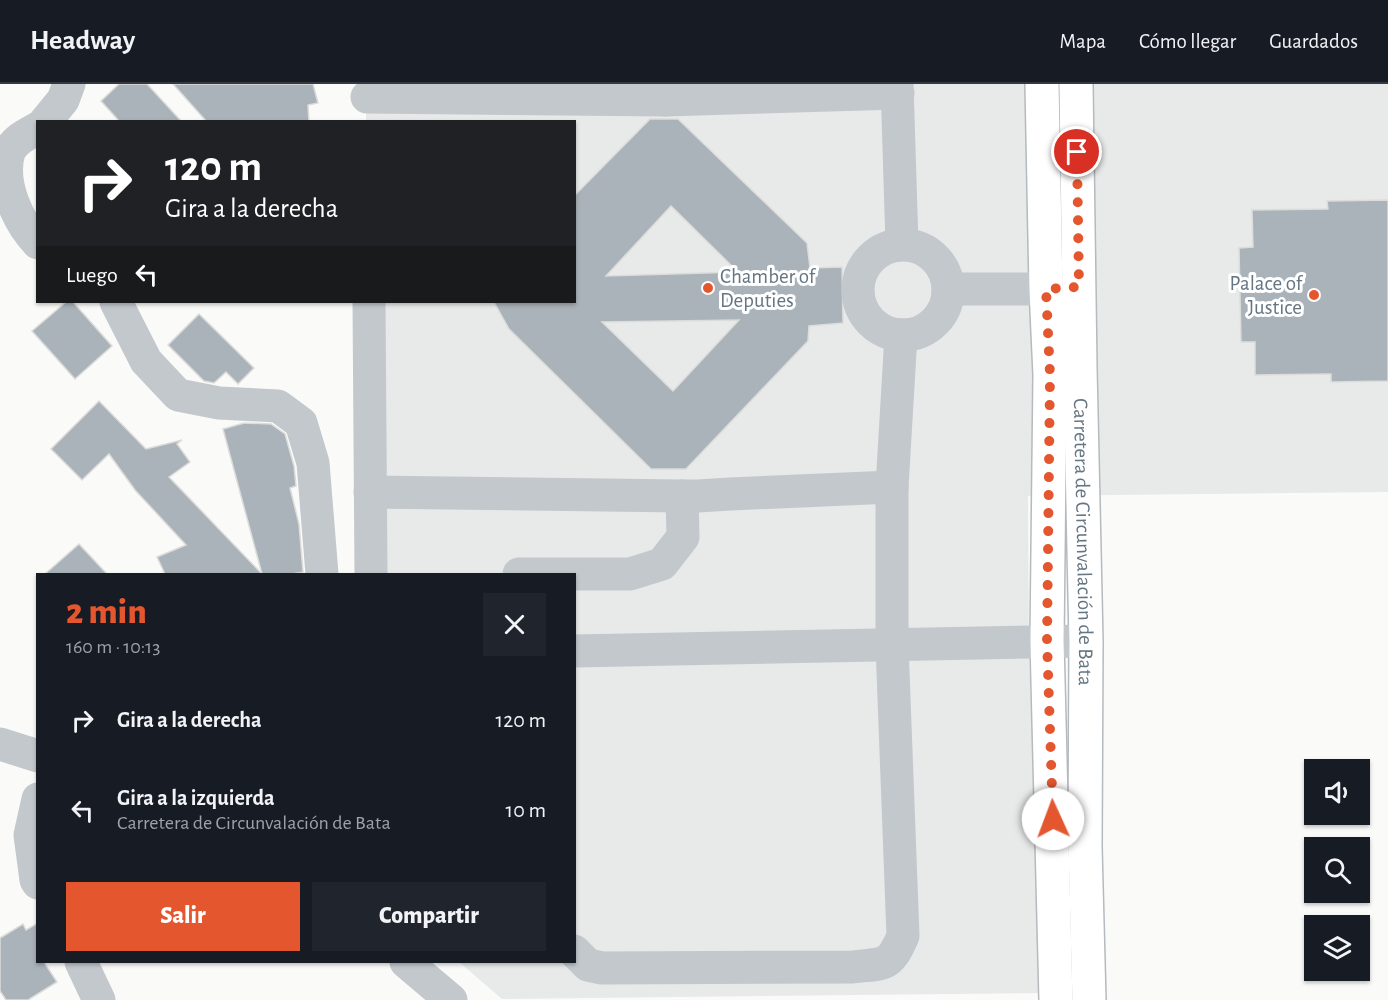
<!DOCTYPE html>
<html lang="es">
<head>
<meta charset="utf-8">
<style>
  body { margin:0; font-family:"Alegreya Sans",sans-serif; background:#20242c; color:#f1f3f6; height:100vh; display:flex; flex-direction:column; font-size:22px; white-space:nowrap }
  * { box-sizing:border-box; margin:0 }
  p { font-size:20px; color:#9ea1a6 }
  .icon { flex:none; width:33px; height:33px; fill:none; stroke:currentColor; stroke-width:2; stroke-linecap:round; stroke-linejoin:round }
  .map { position:relative; flex:1; overflow:hidden }
  .details { position:absolute; left:36px; top:489px; width:540px; height:390px; display:flex; flex-direction:column; background:#171b24; border-radius:0px; box-shadow:0 2px 4px #0004 }
  .details>* { flex:none }
  .banner { position:absolute; left:36px; top:36px; width:540px; height:183px; border-radius:0px; box-shadow:0 2px 4px #0004; background:#202124; color:#fff; overflow:hidden }
  .buttons { position:absolute; left:1304px; top:675px; display:grid; gap:12px }
  .buttons a { display:grid; place-items:center; width:66px; height:66px; border-radius:0px; background:#171b24; box-shadow:0 2px 4px #0004; font-size:30px }
  .pin { position:absolute; display:grid; place-items:center; width:51px; height:51px; color:#fff; margin:-26px; border:3px solid #fff; border-radius:50%; box-shadow:0 2px 6px #0007 }
  .me { position:absolute; width:66px; margin:-33px; rotate:358deg; stroke-linejoin:round; filter:drop-shadow(0 0 4px #0008) }
  .turn { display:flex; align-items:center; gap:21px; height:126px; padding:0 30px; font-size:27px }
  .turn .icon { width:78px; height:78px; stroke-width:2.5 }
  .turn b { display:block; font-size:42px; line-height:51px }
  .then { display:flex; align-items:center; height:57px; padding:0 30px; background:#0003; gap:12px; font-size:22px }
  .round { display:grid; place-items:center; flex:none; width:63px; height:63px; border-radius:0px; background:#20242c }
  .summary { display:flex; align-items:center; justify-content:space-between; height:102px; padding:0 30px }
  h1 { font-size:36px; font-weight:800; line-height:45px; color:#e4572e }
  .button { display:flex; gap:12px; margin-top:auto; padding:12px 30px }
  .button a { flex:1; height:69px; border-radius:0px; background:#e4572e; color:#fff; font-size:24px; font-weight:800; line-height:69px; text-align:center }
  .button a+a { background:#20242c; color:#f1f3f6 }
  ul { padding:0; list-style:none }
  li { display:flex; align-items:center; gap:18px; height:90px; padding:0 30px }
  li div { flex:1 }
  li b { display:block; font-size:22px }
  li em { font-style:normal }
  header { display:flex; align-items:center; gap:36px; box-sizing:border-box; height:84px; padding:0 30px; background:#171b24; border-bottom:2px solid #363941 }
  header strong { font-size:28px }
  nav { display:flex; gap:33px; margin-inline-start:auto; font-size:21px }
  .map>svg:first-child { display:block }
  .built { fill:#e8e9e9 }
  .building { fill:#aab3b9; stroke:#dcdcda; stroke-width:1.5; fill-rule:evenodd }
  .lines { fill:none; stroke-linecap:round; stroke-linejoin:round }
  .major-casing { stroke:#b5babe; stroke-width:36 }
  .minor { stroke:#c3c8cc; stroke-width:33 }
  .major { stroke:#fff; stroke-width:33 }
  .route { stroke:#e4572e; stroke-width:10; stroke-dasharray:0 18 }
  .poi-dot { fill:#e4572e; stroke:#fff; stroke-width:2 }
  .labels { text-anchor:middle; dominant-baseline:central; stroke-width:6; stroke-linejoin:round; paint-order:stroke }
  .poi-label { font-size:21px; fill:#657683; stroke:#fff; text-anchor:start }
  .street-label { font-size:21px; fill:#657683; stroke:#fff }
</style>
</head>
<body>
<header>
<strong>Headway</strong>
<nav><a>Mapa</a><a>Cómo llegar</a><a>Guardados</a></nav>
</header>
<div class="map">
<svg width="1388" height="916" viewBox="0 0 1388 916">
  <rect width="100%" height="100%" fill="#fafaf8"/>
  <path class="built" d="M 366,0 L 1388,0 L 1388,408 L 1028,412 L 1029,571 L 1042,909 L 502,915 L 459,878 L 574,878 L 574,490 L 372,490 L 369,218 L 574,218 L 574,38 L 366,37 Z"/>
  <g class="building">
    <path d="M 119,0 L 147,0 L 182,38 L 120,38 L 101,17 Z"/>
    <path d="M 173,0 L 313,0 L 318,19 L 308,21 L 309,38 L 207,38 Z"/>
    <path d="M 650,35 L 678,35 L 807,159 L 810,184 L 842,183 L 843,239 L 809,242 L 808,257 L 686,385 L 651,385 L 509,245 L 494,218 L 574,218 L 574,112 ZM 671,122 L 738,188 L 606,192 ZM 739,236 L 673,307 L 602,238 Z"/>
    <path d="M 1388,116 L 1388,297 L 1331,298 L 1331,290 L 1255,291 L 1255,258 L 1241,258 L 1239,164 L 1253,163 L 1252,126 L 1328,125 L 1327,117 Z"/>
    <path d="M 66,218 L 73,218 L 112,262 L 75,295 L 32,247 Z"/>
    <path d="M 199,230 L 254,284 L 238,300 L 226,288 L 214,299 L 204,297 L 168,261 Z"/>
    <path d="M 99,317 L 146,365 L 182,356 L 177,360 L 190,378 L 169,393 L 262,490 L 165,490 L 157,473 L 186,461 L 135,406 L 109,370 L 82,396 L 51,365 Z"/>
    <path d="M 244,339 L 271,340 L 285,350 L 294,382 L 296,402 L 290,404 L 299,440 L 303,488 L 292,490 L 262,490 L 223,345 Z"/>
    <path d="M 79,460 L 107,490 L 45,490 Z"/>
    <path d="M 38,839 L 38,878 L 44,878 L 57,898 L 28,916 L 6,916 L 0,907 L 0,854 L 23,840 L 26,846 Z"/>
  </g>
  <g class="lines">
    <defs>
      <g id="major">
        <path d="M 1042,0 L 1046,205 L 1050,291 L 1047,557 L 1056,916"/>
        <path id="s1" d="M 1076,0 L 1080,284 L 1086,557 L 1085,763 L 1089,916"/>
      </g>
    </defs>
    <use href="#major" class="major-casing"/>
    <g class="minor">
      <path d="M 667,0 L 666,16 L 898,9"/>
      <path d="M 897,0 L 902,160"/>
      <path d="M 367,13 L 666,16"/>
      <path d="M 45,38 L 63,16 L 69,0"/>
      <path d="M 38,44 C 27,50 14,56 9,68 C 0,98 17,137 38,159"/>
      <circle cx="903" cy="206" r="45"/>
      <path d="M 948,205 L 1046,205 L 1075,203"/>
      <path d="M 116,218 L 146,277 L 178,311 L 219,319 L 278,322 L 301,339 L 313,379 L 322,490"/>
      <path d="M 369,218 L 371,490"/>
      <path d="M 370,408 L 682,412"/>
      <path d="M 519,490 L 630,490 L 662,480 L 683,453 L 682,412 L 698,412 L 730,410 L 892,403"/>
      <path d="M 574,567 L 1086,557"/>
      <path d="M 0,660 L 38,672"/>
      <path d="M 38,715 L 30,751 L 36,796 L 38,799"/>
      <path d="M 574,867 L 588,881 L 602,884 L 853,883 C 885,879 889,884 903,852 L 892,561 L 892,403 L 901,251"/>
      <path d="M 81,878 L 99,916"/>
      <path d="M 406,878 L 451,916"/>
    </g>
    <use href="#major" class="major"/>
  </g>
  <g class="lines">
    <path class="route" d="M 1053,735 L 1047,557 L 1050,291 L 1046,205 L 1079,203 L 1077,68"/>
  </g>
  <g class="poi-dot">
    <circle cx="708" cy="204" r="6"/>
    <circle cx="1314" cy="211" r="6"/>
  </g>
  <g class="labels">
    <g class="poi-label">
      <text x="720" y="192">Chamber of<tspan x="720" dy="24">Deputies</tspan></text>
      <text x="1302" y="199" text-anchor="end">Palace of<tspan x="1302" dy="24">Justice</tspan></text>
    </g>
    <g class="street-label">
      <text stroke="none"><textPath href="#s1" startOffset="458">Carretera de Circunvalación de Bata</textPath></text>
    </g>
  </g>
</svg>
<div class="buttons">
<a><svg class="icon" aria-label="sound" viewBox="0 0 24 24"><path d="M4 9h4l5-4v14l-5-4H4zM17 9q2 3 0 6"/></svg></a>
<a><svg class="icon" aria-label="search" viewBox="0 0 24 24"><circle cx="10" cy="10" r="6"/><path d="M15 15l6 6"/></svg></a>
<a><svg class="icon" aria-label="layers" viewBox="0 0 24 24"><path d="M12 4l9 5-9 5-9-5zM3 14l9 5 9-5"/></svg></a>
</div>
<div class="pin" style="left:1077px;top:68px;background:#d93025"><svg class="icon" aria-label="arrive" viewBox="0 0 24 24"><path d="M6 21V4h12l-3 4 3 4H6"/></svg></div>
<svg class="me" style="left:1053px;top:735px" viewBox="-20 -20 40 40"><circle r="19" fill="#fff"/><path d="M0-13L10 11 0 6-10 11z" fill="#e4572e"/></svg>
<div class="banner">
<div class="turn"><svg class="icon" aria-label="right" viewBox="0 0 24 24"><path d="M7 20v-9h11M14 6l5 5-5 5"/></svg><div><b>120 m</b>Gira a la derecha</div></div>
<div class="then">Luego<svg class="icon" aria-label="left" viewBox="0 0 24 24"><path d="M17 20v-9H6M10 6l-5 5 5 5"/></svg></div>
</div>
<section class="details">
<div class="summary"><div><h1>2 min</h1><p>160 m · 10:13</p></div><a class="round"><svg class="icon" aria-label="close" viewBox="0 0 24 24"><path d="M6 6l12 12M18 6L6 18"/></svg></a></div>
<ul>
<li><svg class="icon" aria-label="right" viewBox="0 0 24 24"><path d="M7 20v-9h11M14 6l5 5-5 5"/></svg><div><b>Gira a la derecha</b></div><em>120 m</em></li>
<li><svg class="icon" aria-label="left" viewBox="0 0 24 24"><path d="M17 20v-9H6M10 6l-5 5 5 5"/></svg><div><b>Gira a la izquierda</b><p>Carretera de Circunvalación de Bata</p></div><em>10 m</em></li>
</ul>
<div class="button"><a>Salir</a><a>Compartir</a></div>
</section>
</div>
</body>
</html>
